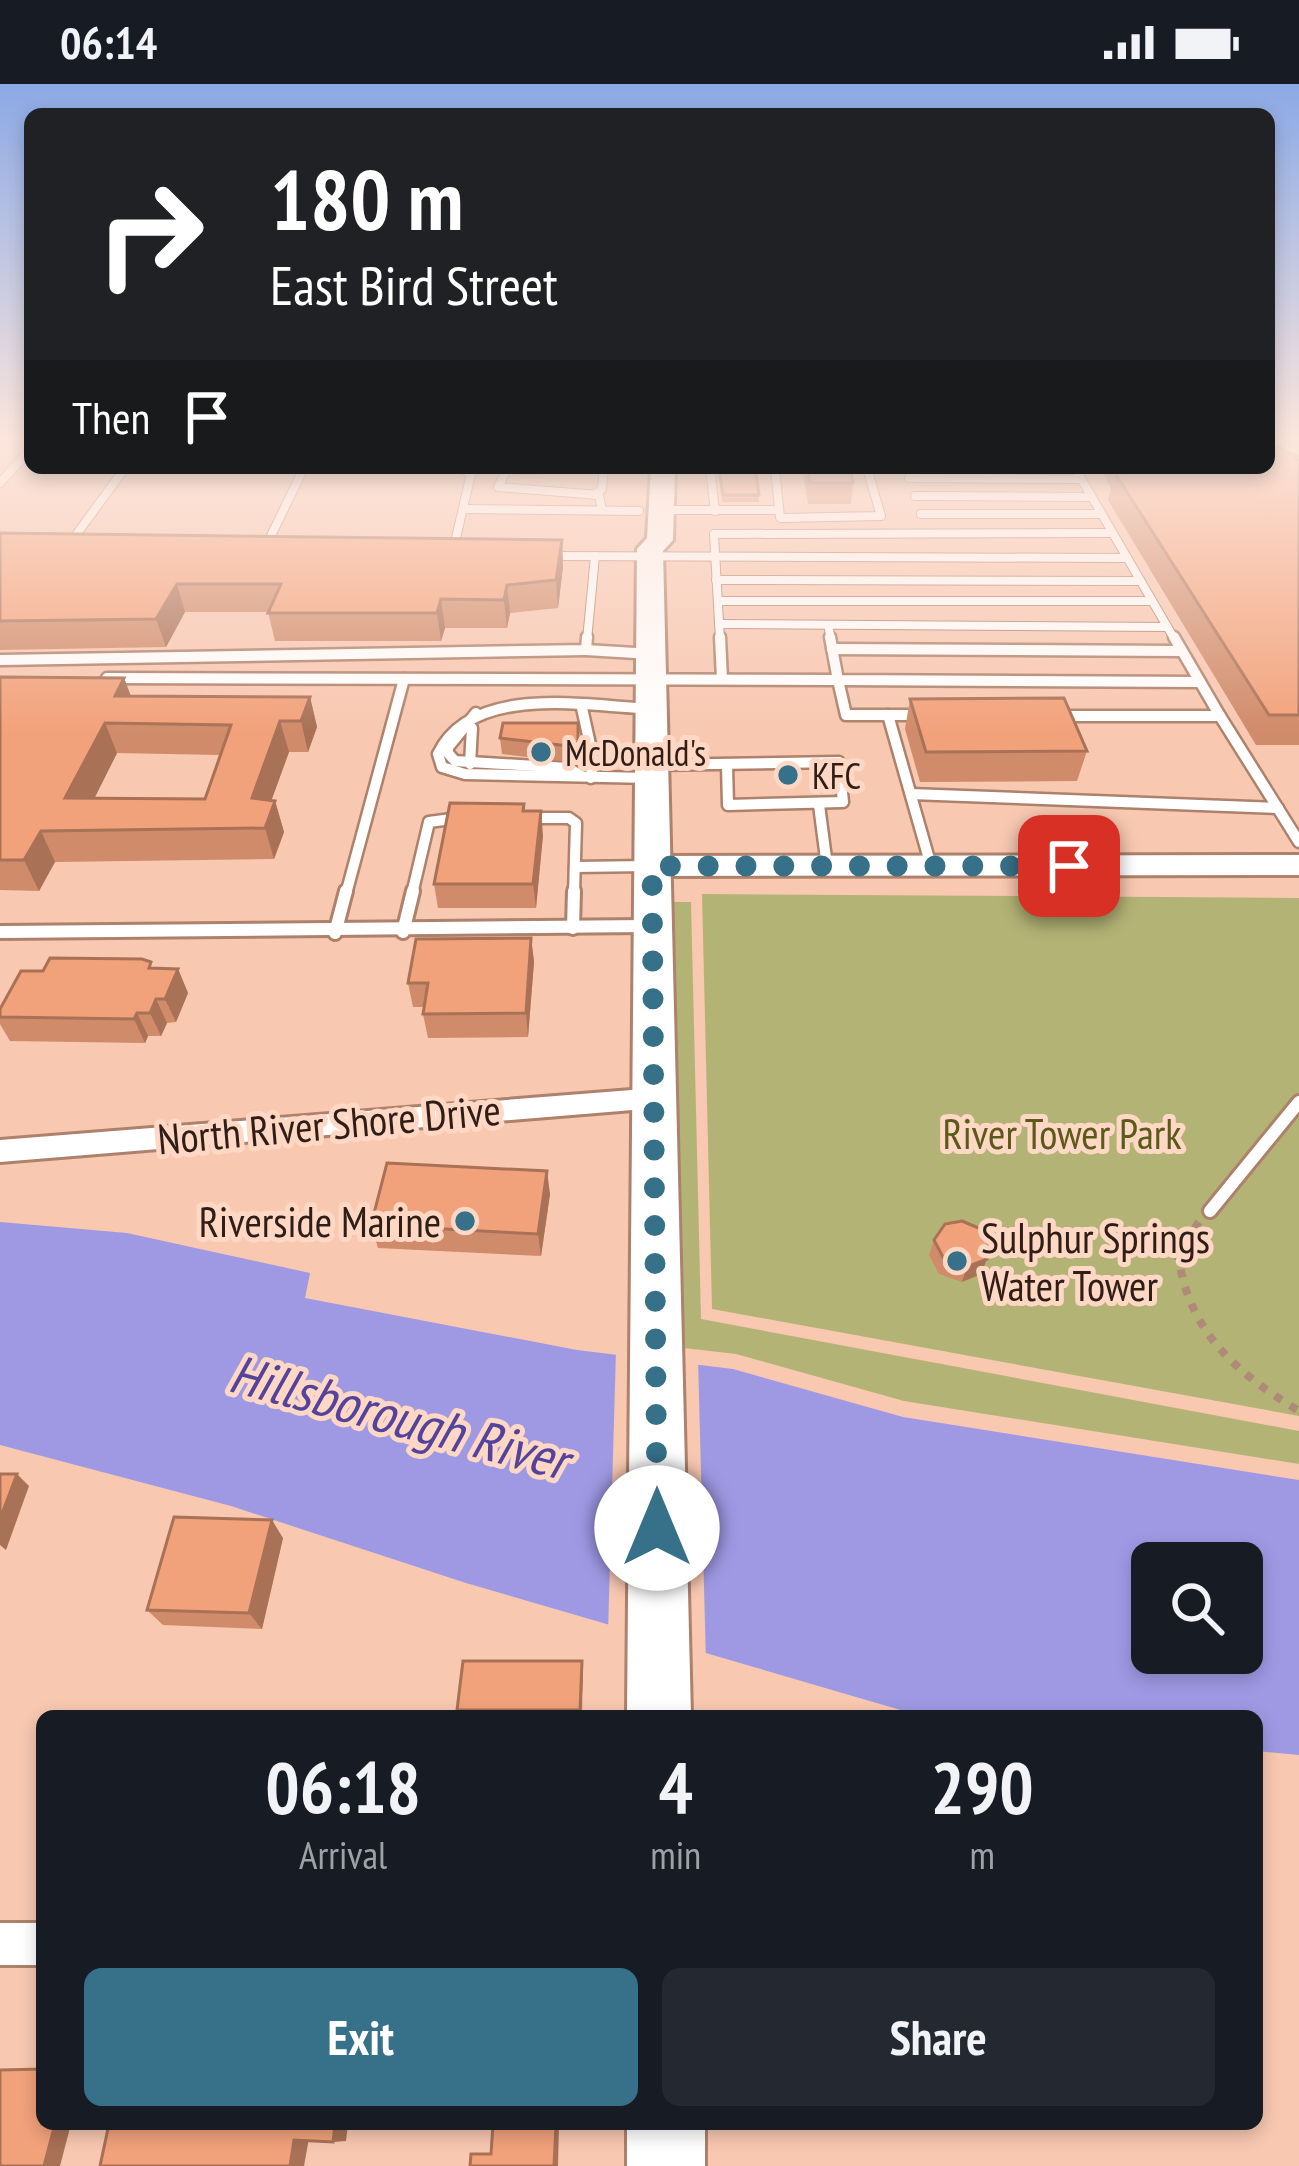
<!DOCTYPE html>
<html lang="en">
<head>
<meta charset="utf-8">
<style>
  body { margin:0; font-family:"PT Sans Narrow",sans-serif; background:#242831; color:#f1f3f6; height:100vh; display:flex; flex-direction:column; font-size:45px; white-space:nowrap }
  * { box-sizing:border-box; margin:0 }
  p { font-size:39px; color:#9ea1a6 }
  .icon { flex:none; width:66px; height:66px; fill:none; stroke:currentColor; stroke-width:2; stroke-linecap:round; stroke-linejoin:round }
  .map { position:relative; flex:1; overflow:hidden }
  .sheet { position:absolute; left:36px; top:1626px; width:1227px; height:420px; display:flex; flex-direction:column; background:#171b24; border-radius:18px; box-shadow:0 6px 18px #0003 }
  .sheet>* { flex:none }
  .banner { position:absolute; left:24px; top:24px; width:1251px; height:366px; border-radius:18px; box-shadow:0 6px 18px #0003; background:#202124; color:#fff; overflow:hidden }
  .fabs { position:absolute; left:1131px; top:1458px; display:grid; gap:24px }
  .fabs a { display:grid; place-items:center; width:132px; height:132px; border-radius:18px; background:#171b24; box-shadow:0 6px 18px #0003; font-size:60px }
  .pin { position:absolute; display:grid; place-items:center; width:102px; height:102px; color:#fff; margin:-51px; border-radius:24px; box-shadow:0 6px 18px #0006 }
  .me { position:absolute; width:132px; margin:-66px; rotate:0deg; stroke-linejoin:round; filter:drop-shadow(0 0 9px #0008) }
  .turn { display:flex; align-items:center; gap:42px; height:252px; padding:0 48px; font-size:54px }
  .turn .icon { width:156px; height:156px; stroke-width:2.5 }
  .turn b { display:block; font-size:84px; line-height:102px }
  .then { display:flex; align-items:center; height:114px; padding:0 48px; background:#0003; gap:24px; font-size:45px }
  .eta { display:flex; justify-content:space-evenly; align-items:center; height:204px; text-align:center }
  .eta b { font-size:72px; font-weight:700; line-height:84px }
  .primary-button { display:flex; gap:24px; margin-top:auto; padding:24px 48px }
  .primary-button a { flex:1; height:138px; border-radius:18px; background:#367189; color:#fff; font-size:48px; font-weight:700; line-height:138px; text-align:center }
  .primary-button a+a { background:#242831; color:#f1f3f6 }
  .status { display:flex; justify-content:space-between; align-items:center; height:84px; padding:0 60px; background:#171b24; direction:ltr }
  .status svg { height:33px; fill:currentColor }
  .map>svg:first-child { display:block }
  .green { fill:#b4b376 }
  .water { fill:#9f99e4; fill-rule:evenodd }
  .pier { fill:#f8c8b1 }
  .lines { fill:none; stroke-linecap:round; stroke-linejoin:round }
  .lane-far2-casing { stroke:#ad816b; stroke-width:10 }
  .lane-far1-casing { stroke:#ad816b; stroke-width:15 }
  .lane-casing { stroke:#ad816b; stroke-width:18 }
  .street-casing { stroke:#ad816b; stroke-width:6 }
  .secondary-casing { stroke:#ad816b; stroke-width:6 }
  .primary-casing { stroke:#ad816b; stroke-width:6 }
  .path { stroke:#af8a79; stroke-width:8; stroke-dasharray:8 10; stroke-linecap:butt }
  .lane-far2 { stroke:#fff; stroke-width:8 }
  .lane-far1 { stroke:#fff; stroke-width:10 }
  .lane { stroke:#fff; stroke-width:12 }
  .street { fill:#fff; fill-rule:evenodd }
  .secondary { fill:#fff; fill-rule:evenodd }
  .primary { fill:#fff; fill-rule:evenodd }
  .wall { fill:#d08b6a; fill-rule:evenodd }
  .shaded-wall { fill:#a97156 }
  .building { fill:#f2a27b; stroke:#a97156; stroke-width:3; fill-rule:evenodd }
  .route { stroke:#367189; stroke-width:21; stroke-dasharray:0 37.8 }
  .poi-dot { fill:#367189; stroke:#fed8c5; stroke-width:4.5 }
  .labels { text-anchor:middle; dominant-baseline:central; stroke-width:10; stroke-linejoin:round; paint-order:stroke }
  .far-poi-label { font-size:36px; fill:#301e16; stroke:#fed8c5; text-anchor:start }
  .street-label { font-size:42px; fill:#301e16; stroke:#fed8c5 }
  .park-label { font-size:42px; fill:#5c5a1a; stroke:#fed8c5 }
  .poi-label { font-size:42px; fill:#301e16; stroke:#fed8c5; text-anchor:end }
  .near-water-label { font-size:54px; font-style:italic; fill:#53439c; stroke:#fed8c5 }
</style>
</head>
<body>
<div class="status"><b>06:14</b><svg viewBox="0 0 49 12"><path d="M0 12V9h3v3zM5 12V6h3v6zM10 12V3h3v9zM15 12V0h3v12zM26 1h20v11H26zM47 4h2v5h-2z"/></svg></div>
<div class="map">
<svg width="1299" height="2082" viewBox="0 0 1299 2082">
  <rect width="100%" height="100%" fill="#f8c8b1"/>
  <g class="green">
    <path d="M 702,810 L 1299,814 L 1299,1332 L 712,1225 Z"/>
    <path d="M 668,818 L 691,818 L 701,1235 L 1299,1347 L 1299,1380 L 904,1317 L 736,1270 L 675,1263 Z"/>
  </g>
  <path class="water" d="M 0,1138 L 127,1149 L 310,1189 L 305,1214 L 577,1266 L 733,1285 L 903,1333 L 1299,1396 L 1299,1671 L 1257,1667 L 1257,1632 L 921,1632 L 466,1499 L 231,1422 L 0,1361 ZM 1152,1479 L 1242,1479 L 1242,1569 L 1152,1569 Z"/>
  <path class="pier" d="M 616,1266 L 698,1275 L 706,1578 L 608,1549 Z"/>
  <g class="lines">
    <defs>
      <g id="lane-far2">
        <path d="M 566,384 L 506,387 L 498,403 L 599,411 L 602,426"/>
        <path d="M 710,384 L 715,427"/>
        <path d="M 775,384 L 780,433"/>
        <path d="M 1075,384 L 1175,556"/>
        <path d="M 909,394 L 1080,395"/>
        <path d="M 0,399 L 30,366"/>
        <path d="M 594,411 L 602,405 L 604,384"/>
        <path d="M 915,412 L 1091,413"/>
        <path d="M 463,425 L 639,427"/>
        <path d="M 663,426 L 779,426"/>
        <path d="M 921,430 L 1101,430"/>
        <path d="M 781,434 L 881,432 L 867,384"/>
        <path d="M 68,462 L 125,384"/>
        <path d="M 264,466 L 304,384"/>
        <path d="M 452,471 L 471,390 L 460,384"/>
        <path d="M 544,472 L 1127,474"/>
        <path d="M 716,496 L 1140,497"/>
        <path d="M 718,517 L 1152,517"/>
        <path d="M 719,540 L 1167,543"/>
        <path d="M 828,541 L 831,556"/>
        <path d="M 587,556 L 595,472"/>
        <path d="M 720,556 L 714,450 L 1112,449"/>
      </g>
      <g id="lane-far1">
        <path d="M 720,553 L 722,595"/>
        <path d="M 830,553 L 838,596 L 1200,598"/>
        <path d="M 832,565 L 1181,567"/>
        <path d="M 586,566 L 652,570"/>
        <path d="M 0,576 L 586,566 L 587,553"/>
        <path d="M 107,594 L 838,596 L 846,631 L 921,631"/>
        <path d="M 582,624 L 593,674 L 591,694"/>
        <path d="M 476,629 L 449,662 L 447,668 L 455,677 L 568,684 L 580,691"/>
        <path d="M 888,631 L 931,782"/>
        <path d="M 1057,632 L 1220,632 L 1174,553"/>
        <path d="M 1220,632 L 1299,758"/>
        <path d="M 470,680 L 472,644"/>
        <path d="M 651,681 L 839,678 L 843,718 L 728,721 L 727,682"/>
        <path d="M 651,694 L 465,690 L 442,683 L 438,670 C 472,599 587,622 652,625"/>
        <path d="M 911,710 L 1278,724"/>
        <path d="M 819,721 L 827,782"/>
        <path d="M 524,734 L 569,734 L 576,739 L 574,810"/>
        <path d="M 575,783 L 648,782"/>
        <path d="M 346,810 L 404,595"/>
        <path d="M 412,810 L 429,738 L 466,733"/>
      </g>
      <g id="lane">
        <path d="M 573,844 L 574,807"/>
        <path d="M 0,848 L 647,842"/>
        <path d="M 403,848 L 413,807"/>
        <path d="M 335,849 L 346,807"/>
        <path d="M 1210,1127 L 1299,1018"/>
      </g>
      <g id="street">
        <path d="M 657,1004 L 670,1014 L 657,1024 L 0,1078 L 0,1056 Z"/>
        <rect x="0" y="1839" width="42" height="42"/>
      </g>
      <g id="secondary">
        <path d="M 1269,356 L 1299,358 L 1299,370 L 1269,364 Z"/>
        <path d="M 1299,771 L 1299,791 L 652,792 L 636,782 L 652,772 Z"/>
      </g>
      <g id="primary">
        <path d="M 651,384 L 675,384 L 673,456 L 663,467 L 691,1632 L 627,1632 L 637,465 L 647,454 Z"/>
        <rect x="627" y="2040" width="78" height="42"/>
      </g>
    </defs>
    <use href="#lane-far2" class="lane-far2-casing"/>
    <use href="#lane-far1" class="lane-far1-casing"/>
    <use href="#lane" class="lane-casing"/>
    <use href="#street" class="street-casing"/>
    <use href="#secondary" class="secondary-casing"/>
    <use href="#primary" class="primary-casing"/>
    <path class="path" d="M 1199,1138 L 1178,1170 C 1188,1247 1235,1288 1299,1327"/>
    <use href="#lane-far2" class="lane-far2"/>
    <use href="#lane-far1" class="lane-far1"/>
    <use href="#lane" class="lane"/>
    <use href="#street" class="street"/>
    <use href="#secondary" class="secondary"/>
    <use href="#primary" class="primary"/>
  </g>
  <g class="wall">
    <path d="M 1299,377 L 1299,661 L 1256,661 L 1108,416 L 1111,405 L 1101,384 L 1269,384 Z"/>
    <path d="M 718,384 L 755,384 L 759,418 L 722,418 Z"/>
    <path d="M 802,384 L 850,384 L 853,399 L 851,420 L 808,420 Z"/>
    <path d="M 0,449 L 562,456 L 563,483 L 558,524 L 510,529 L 507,544 L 445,544 L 441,557 L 275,557 L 268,528 L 185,528 L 166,563 L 0,566 Z"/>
    <path d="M 0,593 L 124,594 L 131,612 L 310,613 L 317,643 L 308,668 L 289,668 L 271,717 L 275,717 L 284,748 L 274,775 L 55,778 L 39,807 L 0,806 ZM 117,669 L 220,671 L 205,715 L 94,715 Z"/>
    <path d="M 910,615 L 1087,667 L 1077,697 L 920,698 L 905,645 Z"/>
    <path d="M 578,639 L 579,679 L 502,670 L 500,654 Z"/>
    <path d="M 524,720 L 525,727 L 543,751 L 536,824 L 438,824 L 434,800 Z"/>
    <path d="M 531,854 L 534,878 L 528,953 L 428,954 L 423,930 L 424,923 L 413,923 L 408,899 Z"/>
    <path d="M 153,884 L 178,885 L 188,909 L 176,938 L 167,939 L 161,952 L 148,952 L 145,959 L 10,957 L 0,940 L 0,925 Z"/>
    <path d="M 550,1110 L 541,1172 L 378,1164 L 371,1141 Z"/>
    <path d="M 934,1156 L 981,1190 L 962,1198 L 939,1190 L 929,1171 Z"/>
    <path d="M 283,1454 L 262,1545 L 163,1541 L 147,1526 Z"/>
    <path d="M 583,1587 L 582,1632 L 460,1632 L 457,1626 Z"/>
  </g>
  <g class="shaded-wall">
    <path d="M 562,456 L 563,483 L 558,524 L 556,496 Z"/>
    <path d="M 177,500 L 185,528 L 166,563 L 156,535 Z"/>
    <path d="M 507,501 L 510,529 L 507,544 L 504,516 Z"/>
    <path d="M 441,515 L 445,544 L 441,557 L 437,529 Z"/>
    <path d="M 124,594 L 135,624 L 115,612 Z"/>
    <path d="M 310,613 L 317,643 L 308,668 L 301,637 Z"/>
    <path d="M 280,637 L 289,668 L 261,745 L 252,714 Z"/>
    <path d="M 105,639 L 117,669 L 79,745 L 65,714 Z"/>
    <path d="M 275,717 L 284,748 L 274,775 L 265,744 Z"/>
    <path d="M 541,727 L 543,751 L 536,824 L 533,800 Z"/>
    <path d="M 41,747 L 55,778 L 39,807 L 24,776 Z"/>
    <path d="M 531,854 L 534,878 L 528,953 L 526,929 Z"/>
    <path d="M 178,885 L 188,909 L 176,938 L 165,915 Z"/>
    <path d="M 156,915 L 167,939 L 161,952 L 150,929 Z"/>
    <path d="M 137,929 L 148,952 L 145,959 L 134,935 Z"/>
    <path d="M 547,1087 L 550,1110 L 541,1172 L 538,1150 Z"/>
    <path d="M 987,1175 L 981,1190 L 962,1198 L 967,1183 Z"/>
    <path d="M 17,1390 L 29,1402 L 6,1466 L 0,1461 L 0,1435 Z"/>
    <path d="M 272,1436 L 283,1454 L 262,1545 L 249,1529 Z"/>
    <path d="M 582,1577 L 583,1587 L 581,1632 L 580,1626 Z"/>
    <path d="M 55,2040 L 71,2040 L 60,2082 L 44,2082 Z"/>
    <path d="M 335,2040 L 348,2040 L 346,2057 L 333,2058 Z"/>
    <path d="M 556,2040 L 559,2040 L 558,2082 L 554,2082 Z"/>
    <path d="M 309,2054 L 304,2082 L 290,2082 L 294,2056 Z"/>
  </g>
  <g class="building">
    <path d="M 1269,363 L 1279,363 L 1294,372 L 1299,377 L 1299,631 L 1269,631 L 1115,389 L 1124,389 L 1121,384 L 1269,384 Z"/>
    <path d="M 719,384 L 755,384 L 759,411 L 723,411 Z"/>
    <path d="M 808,384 L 850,384 L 853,399 L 810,399 Z"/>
    <path d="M 0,449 L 562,456 L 556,496 L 507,501 L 504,516 L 441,515 L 437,529 L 268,529 L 281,500 L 177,500 L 156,535 L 0,537 Z"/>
    <path d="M 0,593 L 124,594 L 115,612 L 310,613 L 301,637 L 280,637 L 252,714 L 275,717 L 265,744 L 41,747 L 24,776 L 0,776 ZM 105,639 L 231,641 L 205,715 L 65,714 Z"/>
    <path d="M 1064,614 L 1087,667 L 926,668 L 910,615 Z"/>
    <path d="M 503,639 L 578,639 L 578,663 L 500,654 Z"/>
    <path d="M 450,719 L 524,720 L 523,727 L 541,727 L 533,800 L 434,800 Z"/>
    <path d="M 531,854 L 526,929 L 423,930 L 428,899 L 408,899 L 416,855 Z"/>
    <path d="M 50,874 L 142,875 L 151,878 L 149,884 L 178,885 L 165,915 L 156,915 L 150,929 L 137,929 L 134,935 L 0,933 L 0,925 L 21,887 L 43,887 Z"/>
    <path d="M 387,1079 L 547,1087 L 538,1150 L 371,1141 Z"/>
    <path d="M 962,1137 L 981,1145 L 991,1164 L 987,1175 L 967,1183 L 944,1175 L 934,1156 L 945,1140 Z"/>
    <path d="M 0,1390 L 17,1390 L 0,1435 Z"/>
    <path d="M 174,1433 L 272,1436 L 249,1529 L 147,1526 Z"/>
    <path d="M 463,1577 L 582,1577 L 580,1626 L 457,1626 Z"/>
    <path d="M 42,1985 L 42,2040 L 55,2040 L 44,2082 L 0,2082 L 0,1986 Z"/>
    <path d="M 109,2040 L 335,2040 L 333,2058 L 294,2056 L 290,2082 L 100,2082 Z"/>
    <path d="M 493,2040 L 556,2040 L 554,2082 L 470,2082 L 471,2070 L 491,2070 Z"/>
  </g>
  <linearGradient id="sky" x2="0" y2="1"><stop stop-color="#8ba9e6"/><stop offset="0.55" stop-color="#fce6dc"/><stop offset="1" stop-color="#fce6dc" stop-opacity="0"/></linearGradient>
  <rect width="1299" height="648" fill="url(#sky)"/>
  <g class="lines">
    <path class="route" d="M 657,1444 L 652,782 L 1069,782"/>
  </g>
  <g class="poi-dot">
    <circle cx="541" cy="668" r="12"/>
    <circle cx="788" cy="691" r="12"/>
    <circle cx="465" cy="1137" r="12"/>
    <circle cx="957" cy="1177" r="12"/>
  </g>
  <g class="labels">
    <g class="far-poi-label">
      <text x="565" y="668">McDonald's</text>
      <text x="812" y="691">KFC</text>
    </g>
    <g class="street-label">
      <text transform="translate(329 1040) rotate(-5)">North River Shore Drive</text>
    </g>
    <g class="park-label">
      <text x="1062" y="1049">River Tower Park</text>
    </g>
    <g class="poi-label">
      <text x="441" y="1137">Riverside Marine</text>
      <text x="981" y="1153" text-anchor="start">Sulphur Springs<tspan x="981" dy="48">Water Tower</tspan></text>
    </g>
    <g class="near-water-label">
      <text transform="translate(399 1332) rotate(15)">Hillsborough River</text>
    </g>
  </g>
</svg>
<div class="fabs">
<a><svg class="icon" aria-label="search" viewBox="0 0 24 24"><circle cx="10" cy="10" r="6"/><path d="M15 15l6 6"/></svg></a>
</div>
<div class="pin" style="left:1069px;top:782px;background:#d93025"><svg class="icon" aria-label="arrive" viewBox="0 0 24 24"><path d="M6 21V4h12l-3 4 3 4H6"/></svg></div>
<svg class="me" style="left:657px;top:1444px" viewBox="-20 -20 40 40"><circle r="19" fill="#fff"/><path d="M0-13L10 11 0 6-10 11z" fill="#367189"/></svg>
<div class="banner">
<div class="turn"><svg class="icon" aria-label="right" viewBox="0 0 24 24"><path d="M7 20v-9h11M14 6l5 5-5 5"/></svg><div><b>180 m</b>East Bird Street</div></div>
<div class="then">Then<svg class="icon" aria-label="arrive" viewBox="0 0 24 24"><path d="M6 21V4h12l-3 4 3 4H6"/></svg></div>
</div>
<section class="sheet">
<div class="eta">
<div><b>06:18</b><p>Arrival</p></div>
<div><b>4</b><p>min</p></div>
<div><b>290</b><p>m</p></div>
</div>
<div class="primary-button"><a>Exit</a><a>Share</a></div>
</section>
</div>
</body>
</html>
